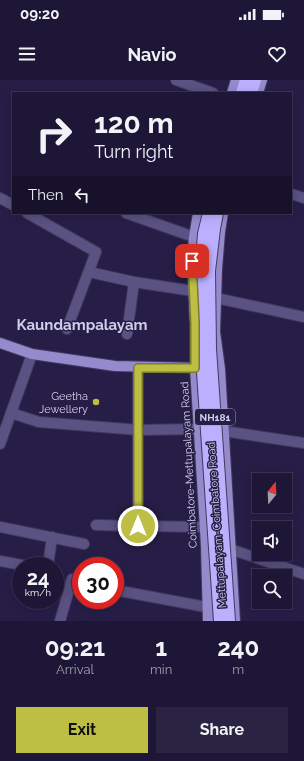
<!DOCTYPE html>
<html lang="en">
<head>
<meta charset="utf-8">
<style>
  body { margin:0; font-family:Raleway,sans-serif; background:#2a2342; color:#f1f3f6; height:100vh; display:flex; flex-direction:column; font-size:15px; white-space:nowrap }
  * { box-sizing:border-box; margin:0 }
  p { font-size:13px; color:#a09fad }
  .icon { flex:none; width:22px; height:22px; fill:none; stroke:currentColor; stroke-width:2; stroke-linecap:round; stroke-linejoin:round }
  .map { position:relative; height:541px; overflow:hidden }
  .panel { display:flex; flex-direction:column; background:#1d1636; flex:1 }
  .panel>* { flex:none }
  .guide { position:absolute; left:12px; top:12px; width:280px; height:122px; border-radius:0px; box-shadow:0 2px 10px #0003,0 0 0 1px #3b3551; background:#1d1636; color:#f1f3f6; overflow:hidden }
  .needle { width:26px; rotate:18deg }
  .buttons { position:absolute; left:252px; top:393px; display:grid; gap:8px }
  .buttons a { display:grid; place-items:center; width:40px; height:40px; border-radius:0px; background:#1d1636; box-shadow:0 2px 10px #0003,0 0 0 1px #3b3551; font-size:20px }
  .speed { position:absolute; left:12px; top:477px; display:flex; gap:8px; font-size:20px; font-weight:700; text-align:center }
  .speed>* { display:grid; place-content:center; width:52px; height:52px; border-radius:50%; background:#1d1636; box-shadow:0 2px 10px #0003,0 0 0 1px #3b3551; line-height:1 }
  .speed small { font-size:10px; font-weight:400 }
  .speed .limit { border:6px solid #d22; background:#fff; color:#111 }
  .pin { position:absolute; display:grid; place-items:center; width:34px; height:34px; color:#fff; margin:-17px; border-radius:8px; box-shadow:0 2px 6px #0006 }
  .me { position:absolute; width:44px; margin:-22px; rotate:0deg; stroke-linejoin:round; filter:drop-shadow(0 0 3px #0008) }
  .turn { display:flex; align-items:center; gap:14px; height:84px; padding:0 16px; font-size:18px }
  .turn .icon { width:52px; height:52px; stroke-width:2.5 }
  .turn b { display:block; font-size:28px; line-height:34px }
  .then { display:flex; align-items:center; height:38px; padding:0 16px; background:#0003; gap:8px; font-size:15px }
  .eta { display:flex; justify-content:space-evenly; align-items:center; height:68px; text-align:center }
  .eta b { font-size:24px; font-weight:700; line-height:28px }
  .primary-button { display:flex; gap:8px; margin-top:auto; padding:8px 16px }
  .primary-button a { flex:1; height:46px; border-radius:0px; background:#bcbf43; color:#111; font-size:16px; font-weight:700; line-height:46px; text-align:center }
  .primary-button a+a { background:#2a2342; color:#f1f3f6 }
  .status { display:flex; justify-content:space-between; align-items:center; height:28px; padding:0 20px; background:#1d1636; direction:ltr }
  .status svg { height:11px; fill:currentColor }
  header { display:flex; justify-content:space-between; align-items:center; height:52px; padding:0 16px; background:#1d1636; font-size:18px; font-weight:700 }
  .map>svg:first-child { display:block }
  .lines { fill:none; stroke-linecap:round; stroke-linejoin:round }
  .minor-casing { stroke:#43395e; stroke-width:12 }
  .major-casing { stroke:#43395e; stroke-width:12 }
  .highway-casing { stroke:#43395e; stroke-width:14 }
  .minor { stroke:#5a5282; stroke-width:10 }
  .major { stroke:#958acc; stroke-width:10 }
  .highway { stroke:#bcb0fe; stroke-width:12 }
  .highway-bridge-casing { stroke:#43395e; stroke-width:14; stroke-linecap:butt }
  .highway-bridge { stroke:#bcb0fe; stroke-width:12 }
  .route-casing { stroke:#7a7c2c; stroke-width:10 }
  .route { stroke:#bcbf43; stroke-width:7 }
  .poi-dot { fill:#bcbf43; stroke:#271e48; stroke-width:1.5 }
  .labels { text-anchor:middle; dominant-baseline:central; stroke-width:3; stroke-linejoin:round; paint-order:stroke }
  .shield { fill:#271e48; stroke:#9d98b9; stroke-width:1 }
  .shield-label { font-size:10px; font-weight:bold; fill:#d0cde9 }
  .poi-label { font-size:11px; fill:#d0cde9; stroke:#271e48; text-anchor:end }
  .street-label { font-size:11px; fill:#d0cde9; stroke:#271e48 }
  .district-label { font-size:15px; font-weight:bold; fill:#d0cde9; stroke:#271e48 }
</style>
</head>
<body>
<div class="status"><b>09:20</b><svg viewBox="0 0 49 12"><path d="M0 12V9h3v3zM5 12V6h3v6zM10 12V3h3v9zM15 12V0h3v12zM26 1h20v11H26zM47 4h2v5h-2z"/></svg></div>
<header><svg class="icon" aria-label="menu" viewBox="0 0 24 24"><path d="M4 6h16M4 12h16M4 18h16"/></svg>Navio<svg class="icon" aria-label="heart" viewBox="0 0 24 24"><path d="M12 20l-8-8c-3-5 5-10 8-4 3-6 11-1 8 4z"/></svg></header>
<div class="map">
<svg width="304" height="541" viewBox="0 0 304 541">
  <rect width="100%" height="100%" fill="#271e48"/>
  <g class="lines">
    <defs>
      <g id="minor">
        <path d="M 176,0 L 213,13"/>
        <path d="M 291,114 L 304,118"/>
        <path d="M 0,118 L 13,125"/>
        <path d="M 27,133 L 96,172 L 67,249"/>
        <path d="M 126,133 L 194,157"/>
        <path d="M 89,192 L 134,202 L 193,211"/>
        <path d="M 216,218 L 304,237"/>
        <path d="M 127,254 L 134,202"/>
        <path d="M 11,333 L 39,342 L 139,350 L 199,349"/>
        <path d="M 223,351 L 304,363"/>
        <path d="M 0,364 L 32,274"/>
        <path d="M 96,445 L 138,446 L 138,288"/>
        <path d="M 138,446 L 204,447"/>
        <path d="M 0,447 L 84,464"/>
        <path d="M 230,469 L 304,494"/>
        <path d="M 0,481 L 27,486"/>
        <path d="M 48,486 L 52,457"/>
        <path d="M 115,510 L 206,527"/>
        <path d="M 60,541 L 72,499 L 81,501"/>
      </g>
      <g id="major">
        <path d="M 232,13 L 236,0"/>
        <path d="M 258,13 L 262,0"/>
        <path d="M 198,133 L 194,157 L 192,181 L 195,243 L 195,288 L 206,466 L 208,541"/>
        <path d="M 223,133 L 220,152 L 217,189 L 215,252 L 220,289 L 235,541"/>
        <path d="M 0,263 L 32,274 L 115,286 L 201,288"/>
      </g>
      <g id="highway">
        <path d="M 242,13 L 246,0"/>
        <path d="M 251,13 L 255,0"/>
      </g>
    </defs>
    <use href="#minor" class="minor-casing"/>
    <use href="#major" class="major-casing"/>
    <use href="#highway" class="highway-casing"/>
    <use href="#minor" class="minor"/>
    <use href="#major" class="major"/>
    <use href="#highway" class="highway"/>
    <defs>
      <g id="highway-bridge">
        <path d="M 209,133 L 204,154 L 200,205 L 202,278 L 220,541"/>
        <path d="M 217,133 L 214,149 L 209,191 L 210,269 L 229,541"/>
      </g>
    </defs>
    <use href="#highway-bridge" class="highway-bridge-casing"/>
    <use href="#highway-bridge" class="highway-bridge"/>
  </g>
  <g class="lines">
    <defs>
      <path id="route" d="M 138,446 L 138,288 L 195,288 L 195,243 L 192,181"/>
    </defs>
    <use href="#route" class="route-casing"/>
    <use href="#route" class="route"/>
  </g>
  <circle class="poi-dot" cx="96" cy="322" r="4"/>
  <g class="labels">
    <rect class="shield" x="195" y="329" width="40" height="16" rx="3"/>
    <g class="shield-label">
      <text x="215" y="337">NH181</text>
    </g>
    <g class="poi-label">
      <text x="88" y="316">Geetha<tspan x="88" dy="13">Jewellery</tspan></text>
    </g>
    <g class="street-label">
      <text transform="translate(189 385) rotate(-93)">Coimbatore-Mettupalayam Road</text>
      <text transform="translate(217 445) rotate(-94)">Mettupalayam-Coimbatore Road</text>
    </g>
    <g class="district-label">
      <text x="82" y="245">Kaundampalayam</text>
    </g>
  </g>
</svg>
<div class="buttons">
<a><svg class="needle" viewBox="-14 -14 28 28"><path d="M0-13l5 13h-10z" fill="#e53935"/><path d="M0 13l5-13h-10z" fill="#a09fad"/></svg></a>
<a><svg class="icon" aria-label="sound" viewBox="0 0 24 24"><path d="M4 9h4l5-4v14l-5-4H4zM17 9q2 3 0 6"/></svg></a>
<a><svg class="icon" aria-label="search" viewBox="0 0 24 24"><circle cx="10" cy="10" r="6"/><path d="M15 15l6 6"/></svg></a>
</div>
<div class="speed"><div>24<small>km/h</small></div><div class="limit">30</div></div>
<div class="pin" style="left:192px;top:181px;background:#d93025"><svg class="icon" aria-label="arrive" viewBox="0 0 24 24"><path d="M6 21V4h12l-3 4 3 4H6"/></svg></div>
<svg class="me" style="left:138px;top:446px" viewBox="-20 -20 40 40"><circle r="17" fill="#bcbf43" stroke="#fff" stroke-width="3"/><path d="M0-11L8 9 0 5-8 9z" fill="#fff"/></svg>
<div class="guide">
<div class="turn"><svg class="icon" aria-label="right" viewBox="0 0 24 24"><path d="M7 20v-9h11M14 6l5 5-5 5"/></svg><div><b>120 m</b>Turn right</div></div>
<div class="then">Then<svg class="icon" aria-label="left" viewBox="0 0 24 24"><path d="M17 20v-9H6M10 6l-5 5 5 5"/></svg></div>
</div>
</div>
<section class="panel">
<div class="eta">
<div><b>09:21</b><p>Arrival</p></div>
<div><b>1</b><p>min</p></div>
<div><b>240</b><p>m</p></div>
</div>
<div class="primary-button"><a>Exit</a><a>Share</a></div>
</section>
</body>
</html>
